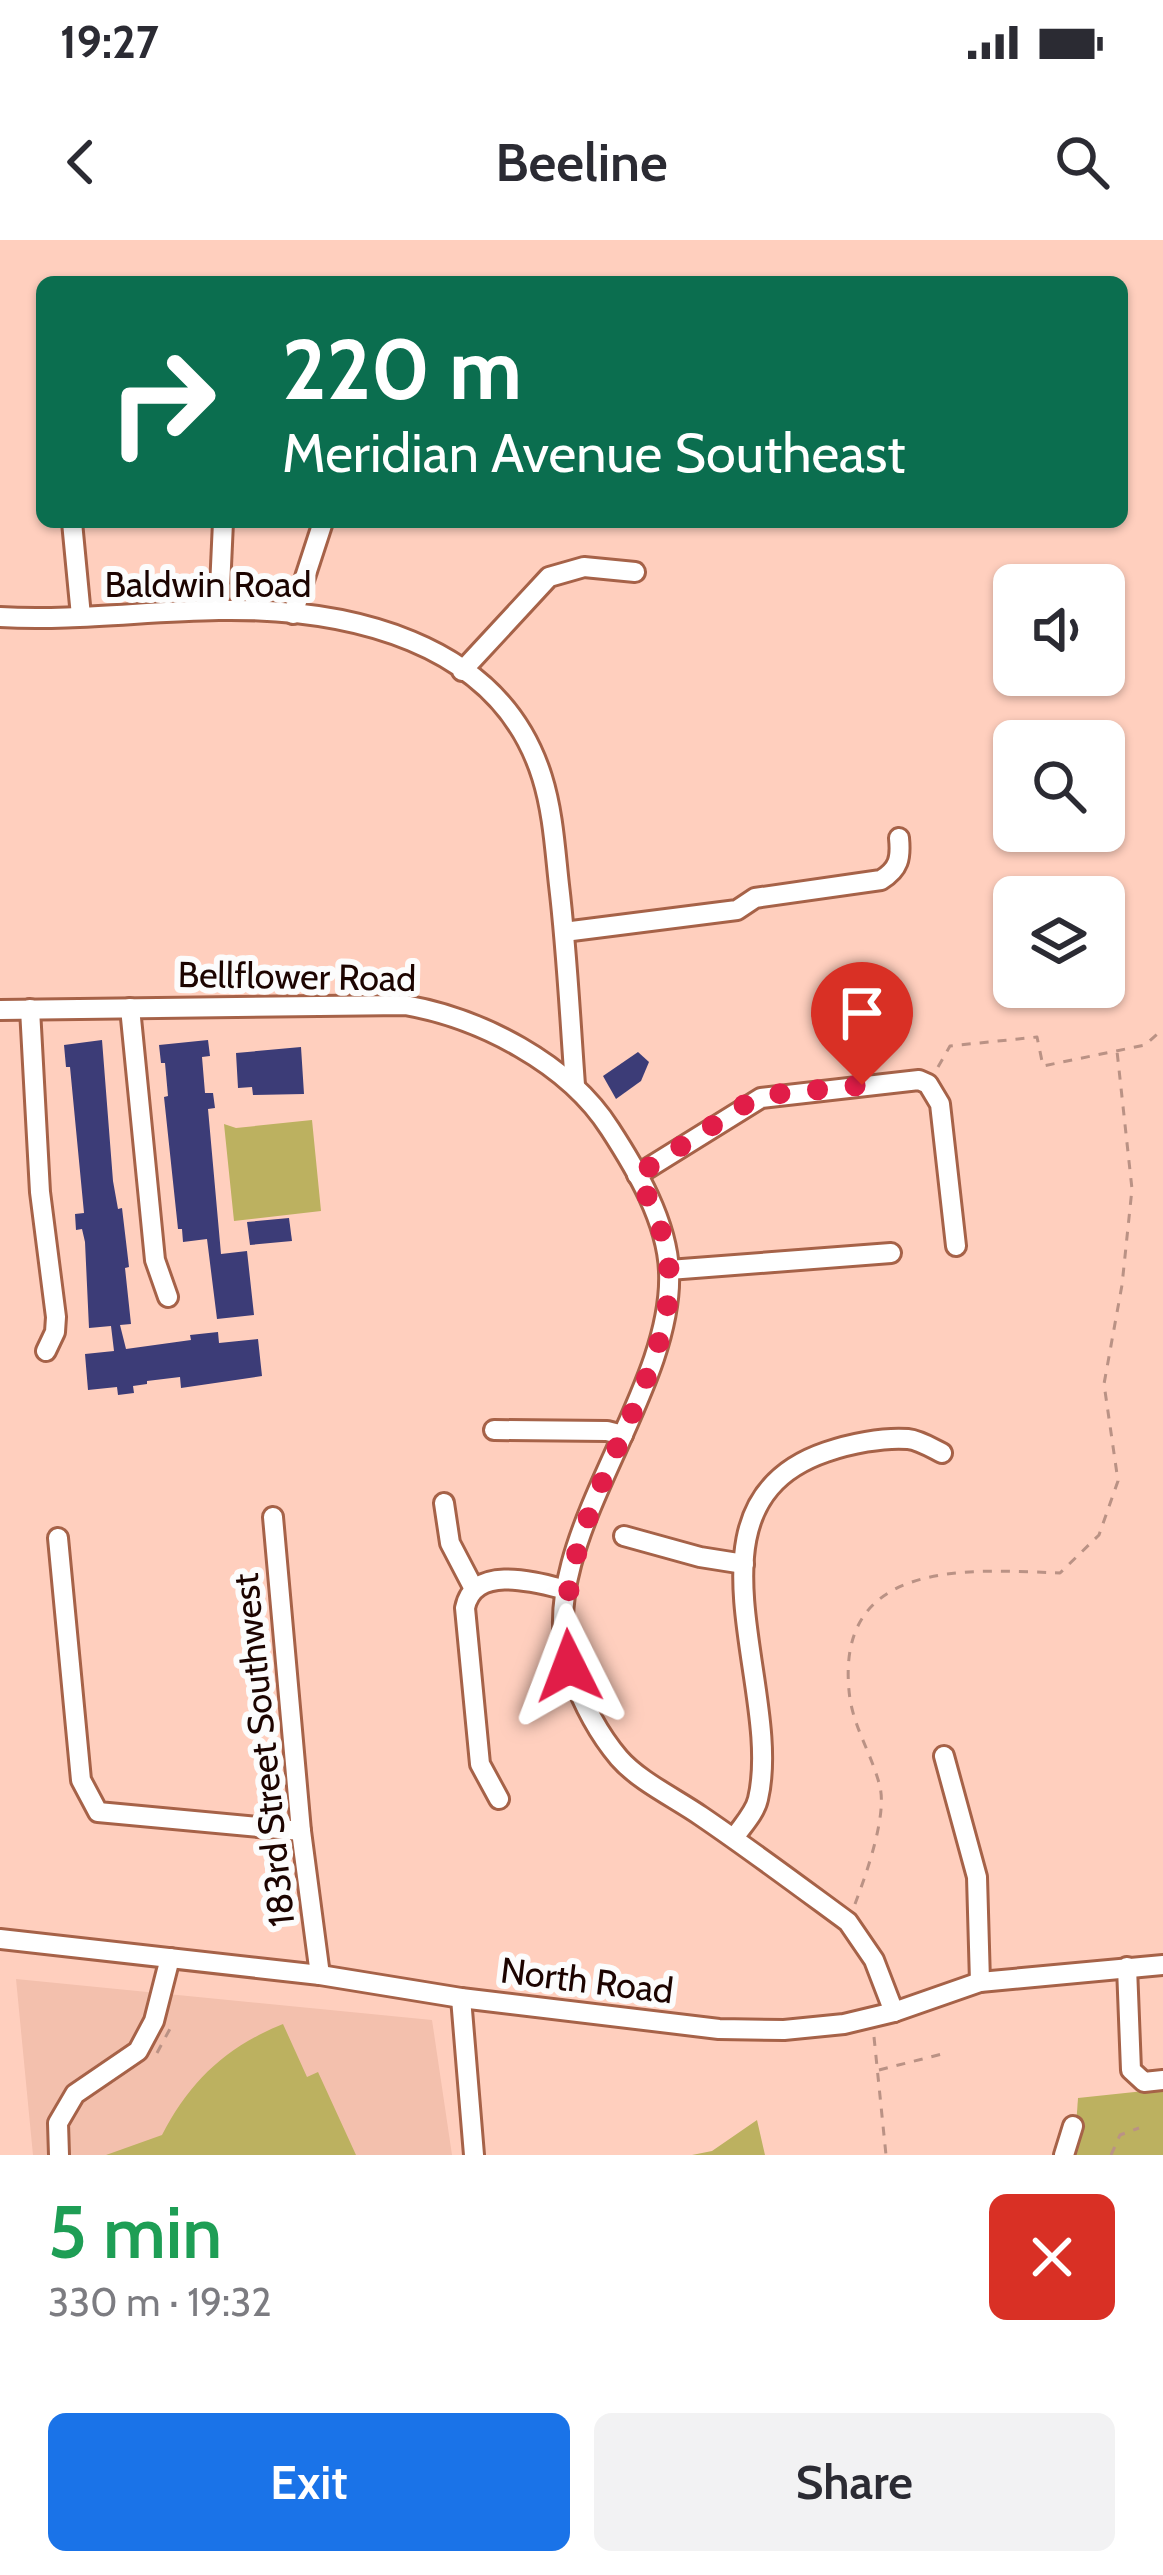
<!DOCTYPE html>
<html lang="en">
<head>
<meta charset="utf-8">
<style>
  body { margin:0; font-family:Cabin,sans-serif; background:#f2f2f3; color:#2b2b33; height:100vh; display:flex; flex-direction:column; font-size:45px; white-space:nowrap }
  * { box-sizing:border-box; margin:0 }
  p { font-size:39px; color:#7c7c81 }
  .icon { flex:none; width:66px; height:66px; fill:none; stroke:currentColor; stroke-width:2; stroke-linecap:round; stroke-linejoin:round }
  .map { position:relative; height:1915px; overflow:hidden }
  .drawer { display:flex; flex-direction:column; background:#fff; flex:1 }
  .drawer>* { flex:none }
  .top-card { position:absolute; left:36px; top:36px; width:1092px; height:252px; border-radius:18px; box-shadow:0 3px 9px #0004; background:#0b6e4f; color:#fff; overflow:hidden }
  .tools { position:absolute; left:993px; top:324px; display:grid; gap:24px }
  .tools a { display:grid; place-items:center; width:132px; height:132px; border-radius:18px; background:#fff; box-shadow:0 3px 9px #0004; font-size:60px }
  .pin { position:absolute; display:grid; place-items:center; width:102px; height:102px; color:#fff; margin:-123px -51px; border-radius:50% 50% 50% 0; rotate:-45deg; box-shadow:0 0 12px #0007 }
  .pin .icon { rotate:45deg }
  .me { position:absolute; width:132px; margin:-66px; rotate:357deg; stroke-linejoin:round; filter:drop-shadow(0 0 9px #0008) }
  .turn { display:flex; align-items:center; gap:42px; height:252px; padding:0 48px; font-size:54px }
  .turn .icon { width:156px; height:156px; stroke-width:2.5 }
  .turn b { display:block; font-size:84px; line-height:102px }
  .round { display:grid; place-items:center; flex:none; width:126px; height:126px; border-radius:18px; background:#f2f2f3 }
  .overview { display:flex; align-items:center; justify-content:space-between; height:204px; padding:0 48px }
  h1 { font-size:72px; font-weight:600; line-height:90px; color:#1e9e55 }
  .button { display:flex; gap:24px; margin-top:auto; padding:24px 48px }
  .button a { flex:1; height:138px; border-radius:18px; background:#1a73e8; color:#fff; font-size:48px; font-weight:600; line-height:138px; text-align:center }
  .button a+a { background:#f2f2f3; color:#2b2b33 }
  .status { display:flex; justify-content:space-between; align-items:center; height:84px; padding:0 60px; background:#fff; direction:ltr }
  .status svg { height:33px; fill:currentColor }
  header { display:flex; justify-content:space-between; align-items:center; height:156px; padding:0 48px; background:#fff; font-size:54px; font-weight:600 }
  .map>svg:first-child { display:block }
  .built { fill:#f3c0ad }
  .green { fill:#bcb160 }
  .building { fill:#3c3c77 }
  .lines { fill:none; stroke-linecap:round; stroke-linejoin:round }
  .minor-casing { stroke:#a66248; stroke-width:24 }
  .path { stroke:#ba9285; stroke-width:3; stroke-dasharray:9 9; stroke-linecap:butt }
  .minor { stroke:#fff; stroke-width:18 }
  .route { stroke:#e11d48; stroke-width:21; stroke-dasharray:0 37.8 }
  .labels { text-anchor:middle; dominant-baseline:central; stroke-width:12; stroke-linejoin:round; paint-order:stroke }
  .street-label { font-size:36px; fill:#1c0400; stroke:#fcfcfc }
</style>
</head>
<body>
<div class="status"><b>19:27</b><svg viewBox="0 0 49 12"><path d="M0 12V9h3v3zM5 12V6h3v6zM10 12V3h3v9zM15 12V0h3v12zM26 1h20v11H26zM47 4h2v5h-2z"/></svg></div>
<header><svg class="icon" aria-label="back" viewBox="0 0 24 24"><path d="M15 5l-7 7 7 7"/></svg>Beeline<svg class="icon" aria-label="search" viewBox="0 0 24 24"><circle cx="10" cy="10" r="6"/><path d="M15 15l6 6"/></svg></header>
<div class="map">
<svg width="1163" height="1915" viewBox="0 0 1163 1915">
  <rect width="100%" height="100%" fill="#ffcfbe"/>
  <path class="built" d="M 16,1739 L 432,1780 L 452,1915 L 33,1915 Z"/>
  <g class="green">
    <path d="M 312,880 L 321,971 L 234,981 L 224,884 L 236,888 Z"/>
    <path d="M 283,1784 L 307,1837 L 318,1832 L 356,1915 L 106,1915 L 162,1895 C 190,1841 226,1807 283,1784 Z"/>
    <path d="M 1163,1849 L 1163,1915 L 1074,1915 L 1078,1858 Z"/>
    <path d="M 757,1880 L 765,1915 L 692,1915 L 712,1911 Z"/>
  </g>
  <g class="building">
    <path d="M 102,800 L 113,941 L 118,969 L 122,968 L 129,1027 L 125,1028 L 131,1084 L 120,1085 L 126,1109 L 191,1100 L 190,1095 L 218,1092 L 219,1103 L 258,1099 L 262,1136 L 181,1148 L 180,1137 L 147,1141 L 147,1144 L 133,1146 L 134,1153 L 118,1155 L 117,1147 L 88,1150 L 85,1114 L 114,1111 L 111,1086 L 89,1088 L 85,1002 L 82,989 L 76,990 L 75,974 L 84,973 L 70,827 L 66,827 L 64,805 Z"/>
    <path d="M 208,800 L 210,816 L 202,817 L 205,853 L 213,853 L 215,868 L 208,869 L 221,1014 L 247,1011 L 254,1075 L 217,1079 L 207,999 L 183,1002 L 182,989 L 178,989 L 164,857 L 168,856 L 165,823 L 161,823 L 159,805 Z"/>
    <path d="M 301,807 L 304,854 L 253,855 L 252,847 L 238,848 L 236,813 Z"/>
    <path d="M 638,812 L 649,822 L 641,841 L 616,859 L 603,836 Z"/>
    <path d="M 289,978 L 292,1001 L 250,1005 L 247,982 Z"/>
  </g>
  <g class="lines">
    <defs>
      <g id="minor">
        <path d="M 72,282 L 81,376"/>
        <path d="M 219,370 L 223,282"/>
        <path d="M 293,374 L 323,282"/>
        <path d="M 0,377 C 73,381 146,371 219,370 C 344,368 499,399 542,537 C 553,572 555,609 559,645 C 567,712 570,778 575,845"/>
        <path d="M 462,431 L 549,337 L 584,327 L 635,332"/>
        <path d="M 564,692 L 737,670 L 755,658 L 881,640 C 899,629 901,618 899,598"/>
        <path d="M 130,768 L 155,1020 L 168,1057"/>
        <path d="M 30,769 L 40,952 L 56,1077 L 55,1092 L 46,1111"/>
        <path d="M 0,770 L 405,765 C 480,778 568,823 610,889 C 636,929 667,981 669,1031 C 675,1158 527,1309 571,1431 C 582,1462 597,1492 619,1518 C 639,1541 675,1558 701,1576 C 751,1610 799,1646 848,1682 L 874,1720 L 894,1772"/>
        <path d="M 637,935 L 761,858 L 919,840 L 928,844 L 940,864 L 956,1006"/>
        <path d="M 669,1030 L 891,1013"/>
        <path d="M 494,1190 L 607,1191 L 623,1195"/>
        <path d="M 444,1263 L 450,1303 L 473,1347"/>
        <path d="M 273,1277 L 301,1591 L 320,1735"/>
        <path d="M 624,1296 L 700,1317 L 744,1324"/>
        <path d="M 58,1298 L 81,1540 L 98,1572 L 301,1591"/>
        <path d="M 944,1516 L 977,1637 L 980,1742"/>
        <path d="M 499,1559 L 480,1524 L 465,1368 C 474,1324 535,1342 567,1350"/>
        <path d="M 734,1598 C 742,1586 755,1573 758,1559 C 784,1448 673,1264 826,1212 C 849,1204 883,1197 908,1199 C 919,1200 932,1208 942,1213"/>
        <path d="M 0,1699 L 320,1735 L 461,1758 L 719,1789 L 784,1790 L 844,1784 L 894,1772 L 980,1742 L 1163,1725"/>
        <path d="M 1127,1727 L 1131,1830 L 1144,1842 L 1163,1840"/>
        <path d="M 461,1758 L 474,1915"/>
        <path d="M 59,1915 L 58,1883 L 75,1854 L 138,1811 L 154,1781 L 170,1718"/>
        <path d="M 1064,1915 L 1073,1886"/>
      </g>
    </defs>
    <use href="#minor" class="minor-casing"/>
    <g class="path">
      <path d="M 938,827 L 950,806 L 1037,797 L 1043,826 L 1145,805 L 1163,789"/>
      <path d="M 855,1664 C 866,1635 887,1576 880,1547 C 873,1517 855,1490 850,1459 C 831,1319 964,1329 1060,1333 L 1099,1295 L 1118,1241 L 1104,1144 L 1122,1045 L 1132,949 L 1117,811"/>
      <path d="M 874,1797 L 886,1915"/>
      <path d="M 157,1813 L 172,1785"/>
      <path d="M 879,1830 L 946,1813"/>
      <path d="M 1111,1915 L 1120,1895 L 1139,1888"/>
    </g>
    <use href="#minor" class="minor"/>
  </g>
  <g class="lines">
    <path class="route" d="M 569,1426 C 553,1329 604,1242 640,1155 C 655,1116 672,1073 669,1030 C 667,998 651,963 637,935 L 747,863 L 777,854 L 862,845"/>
  </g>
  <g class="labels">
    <g class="street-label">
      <text x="208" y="344">Baldwin Road</text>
      <text transform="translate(297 736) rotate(1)">Bellflower Road</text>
      <text transform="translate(263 1510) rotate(-96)">183rd Street Southwest</text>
      <text transform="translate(587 1740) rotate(7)">North Road</text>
    </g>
  </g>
</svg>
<div class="tools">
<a><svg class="icon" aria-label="sound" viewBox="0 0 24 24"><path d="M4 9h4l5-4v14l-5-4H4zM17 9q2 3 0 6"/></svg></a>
<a><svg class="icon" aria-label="search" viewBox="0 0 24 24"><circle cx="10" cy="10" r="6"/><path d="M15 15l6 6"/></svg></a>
<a><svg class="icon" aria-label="layers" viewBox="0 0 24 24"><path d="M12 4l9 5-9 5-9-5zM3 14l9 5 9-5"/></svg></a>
</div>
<div class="pin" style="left:862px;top:845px;background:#d93025"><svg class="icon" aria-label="arrive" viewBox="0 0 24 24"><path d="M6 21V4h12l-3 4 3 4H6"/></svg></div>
<svg class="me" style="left:569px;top:1426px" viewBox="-20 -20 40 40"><path d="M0-17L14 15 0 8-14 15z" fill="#e11d48" stroke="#fff" stroke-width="4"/></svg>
<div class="top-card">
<div class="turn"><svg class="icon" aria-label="right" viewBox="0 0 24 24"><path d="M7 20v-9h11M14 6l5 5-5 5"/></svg><div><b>220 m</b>Meridian Avenue Southeast</div></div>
</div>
</div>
<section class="drawer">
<div class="overview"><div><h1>5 min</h1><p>330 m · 19:32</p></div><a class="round" style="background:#d93025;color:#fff"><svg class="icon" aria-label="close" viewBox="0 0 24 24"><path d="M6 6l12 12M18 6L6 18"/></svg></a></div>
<div class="button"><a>Exit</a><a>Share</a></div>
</section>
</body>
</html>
